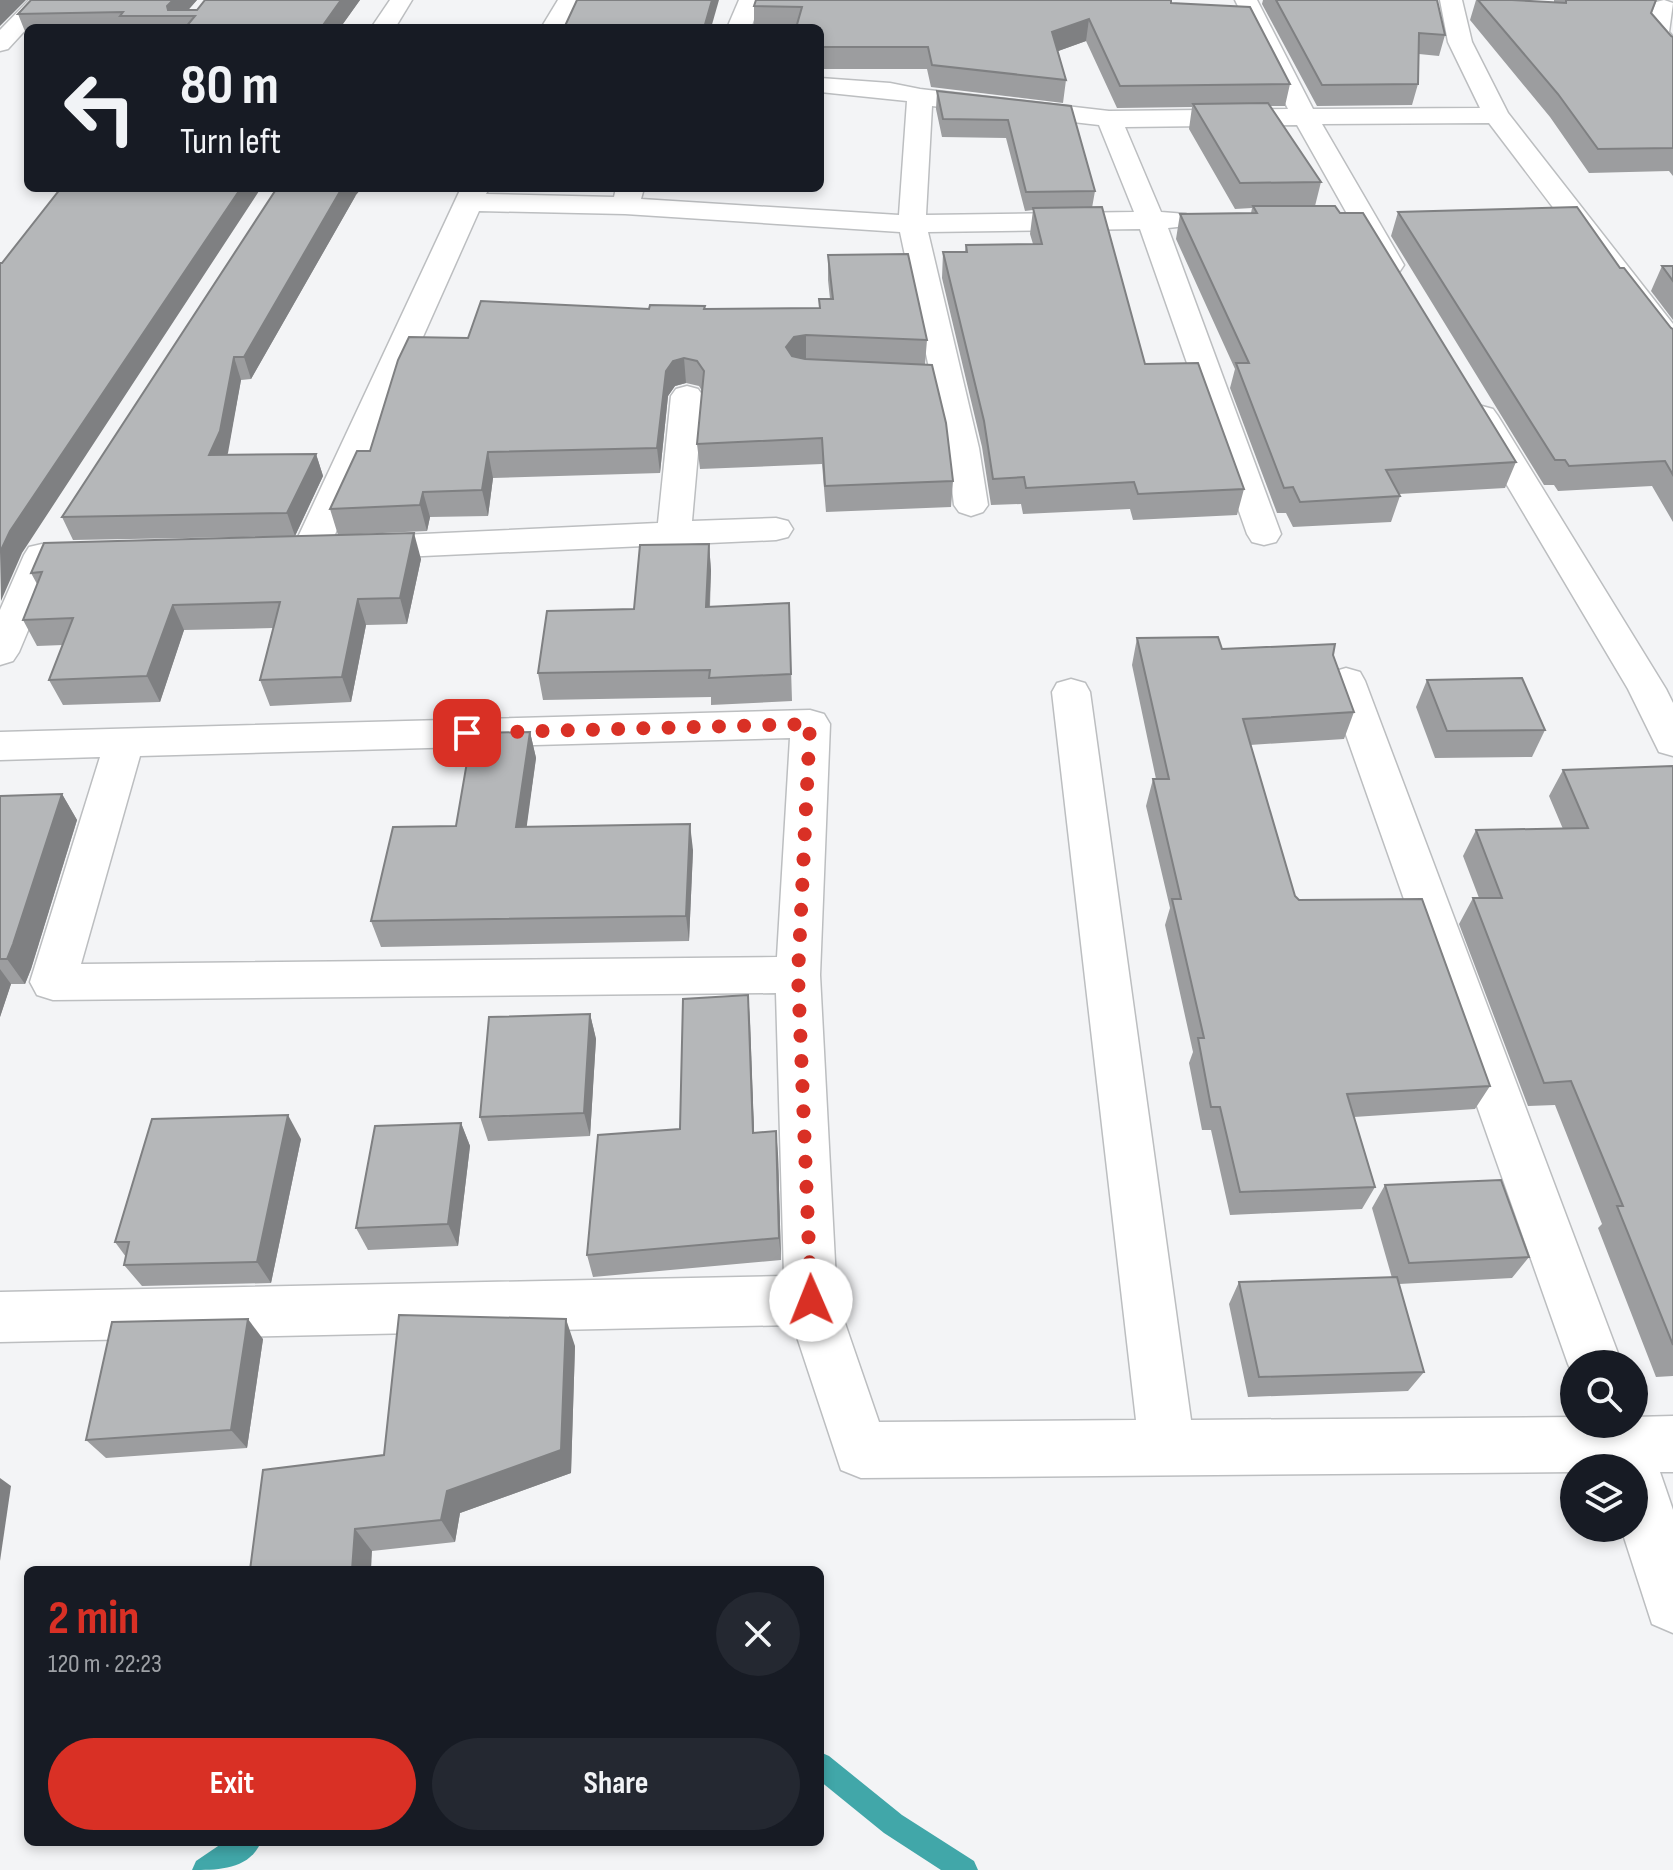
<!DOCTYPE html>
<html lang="en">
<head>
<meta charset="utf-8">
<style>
  body { margin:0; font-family:"Sofia Sans Condensed",sans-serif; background:#242831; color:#f1f3f6; height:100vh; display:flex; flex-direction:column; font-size:30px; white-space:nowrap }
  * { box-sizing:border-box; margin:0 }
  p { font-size:26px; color:#9ea1a6 }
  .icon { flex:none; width:44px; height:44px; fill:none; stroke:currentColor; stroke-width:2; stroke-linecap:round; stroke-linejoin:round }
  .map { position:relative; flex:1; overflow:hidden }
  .panel { position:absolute; left:24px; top:1566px; width:800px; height:280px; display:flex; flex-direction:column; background:#171b24; border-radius:12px; box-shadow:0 4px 12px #0003 }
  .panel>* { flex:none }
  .guide { position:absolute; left:24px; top:24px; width:800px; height:168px; border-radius:12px; box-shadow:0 4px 12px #0003; background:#171b24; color:#f1f3f6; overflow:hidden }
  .controls { position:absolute; left:1560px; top:1350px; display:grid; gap:16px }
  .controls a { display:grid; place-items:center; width:88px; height:88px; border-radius:50%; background:#171b24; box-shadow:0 4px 12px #0003; font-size:40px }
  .pin { position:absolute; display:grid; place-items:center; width:68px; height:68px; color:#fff; margin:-34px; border-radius:16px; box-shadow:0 4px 12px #0006 }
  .me { position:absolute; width:88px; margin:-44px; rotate:359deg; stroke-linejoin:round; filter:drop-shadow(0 0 6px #0008) }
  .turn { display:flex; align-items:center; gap:28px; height:168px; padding:0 24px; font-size:36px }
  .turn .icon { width:104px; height:104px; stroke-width:2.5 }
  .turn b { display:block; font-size:56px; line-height:68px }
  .round { display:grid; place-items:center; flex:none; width:84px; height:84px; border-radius:42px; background:#242831 }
  .head { display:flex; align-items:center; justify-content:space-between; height:136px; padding:0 24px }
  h1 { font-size:48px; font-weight:700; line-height:60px; color:#d93025 }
  .action { display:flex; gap:16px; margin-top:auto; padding:16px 24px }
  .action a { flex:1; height:92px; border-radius:48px; background:#d93025; color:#fff; font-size:32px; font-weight:700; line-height:92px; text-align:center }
  .action a+a { background:#242831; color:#f1f3f6 }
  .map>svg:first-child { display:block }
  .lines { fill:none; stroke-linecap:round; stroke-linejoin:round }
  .stream { fill:#41a7a9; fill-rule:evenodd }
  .minor-casing { stroke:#bcbec0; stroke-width:3 }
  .minor { fill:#fff; fill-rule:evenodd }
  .wall { fill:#9c9d9f }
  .shaded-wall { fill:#7f8082 }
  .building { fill:#b5b7b9; stroke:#7f8082; stroke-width:2 }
  .route { stroke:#d93025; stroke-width:14; stroke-dasharray:0 25.2 }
</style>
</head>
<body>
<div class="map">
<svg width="1673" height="1870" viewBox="0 0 1673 1870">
  <rect width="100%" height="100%" fill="#f3f4f6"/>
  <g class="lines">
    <g class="stream">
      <path d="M 820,1752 L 829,1756 L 902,1815 L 974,1861 L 978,1870 L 941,1870 L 884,1833 L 820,1781 Z"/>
      <path d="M 224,1842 L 261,1842 C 249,1870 218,1870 192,1870 L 196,1861 Z"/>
    </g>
    <defs>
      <g id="minor">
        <path d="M 29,0 L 53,0 L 8,49 L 0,51 L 0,30 Z"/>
        <path d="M 390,0 L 412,0 L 395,28 L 371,28 Z"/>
        <path d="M 558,0 L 580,0 L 565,28 L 541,28 Z"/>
        <path d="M 739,0 L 761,0 L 751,28 L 727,28 Z"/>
        <path d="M 1235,0 L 1257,0 L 1313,109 L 1480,108 L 1448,42 L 1440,0 L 1462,0 L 1472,42 L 1508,113 L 1673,324 L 1673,353 L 1662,351 L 1489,123 L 1322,124 L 1404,265 L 1400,271 L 1390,274 L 1380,271 L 1376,265 L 1297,125 L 1125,127 L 1161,212 L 1186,214 L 1190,220 L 1186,226 L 1168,228 L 1281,534 L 1276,542 L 1264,545 L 1252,542 L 1247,534 L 1140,229 L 928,232 L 979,448 L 988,505 L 983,512 L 971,516 L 959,512 L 954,505 L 947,448 L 933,387 L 864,382 L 859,375 L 864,368 L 875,366 L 929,368 L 900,232 L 625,214 L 479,211 L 328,550 L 322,558 L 310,561 L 298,558 L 292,550 L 461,188 L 489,188 L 486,194 L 614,197 L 616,188 L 644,188 L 641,199 L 899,215 L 907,101 L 820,92 L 820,78 L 890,83 L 920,89 L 1109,111 L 1288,109 ZM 932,106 L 1099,125 L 1134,212 L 926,215 Z"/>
        <path d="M 1664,0 L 1673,3 L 1669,32 L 1673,37 L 1673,59 L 1664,57 L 1645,33 L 1656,2 Z"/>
        <path d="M 687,386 L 698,389 L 703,396 L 692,521 L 776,518 L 788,521 L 793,529 L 788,537 L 776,540 L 358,559 L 346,556 L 340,548 L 346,540 L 358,537 L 658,523 L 671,396 L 676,389 Z"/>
        <path d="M 1482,406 L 1493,409 L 1498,416 L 1666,689 L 1673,703 L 1673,756 L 1659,752 L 1628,689 L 1466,416 L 1471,409 Z"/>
        <path d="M 42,544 L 78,544 L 91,547 L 96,555 L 91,563 L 55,566 L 19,652 L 13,661 L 0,665 L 0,610 L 24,555 L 29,547 Z"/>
        <path d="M 1346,668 L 1360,672 L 1365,681 L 1622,1364 L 1574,1364 L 1574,1378 L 1568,1364 L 1327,681 L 1332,672 Z"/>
        <path d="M 1071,679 L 1085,683 L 1090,692 L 1191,1420 L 1574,1417 L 1574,1424 L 1634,1424 L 1634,1417 L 1673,1416 L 1673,1472 L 1660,1472 L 1673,1510 L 1673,1633 L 1652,1624 L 1621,1528 L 1634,1528 L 1634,1468 L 1574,1468 L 1574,1472 L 861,1478 L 841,1470 L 793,1325 L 0,1342 L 0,1292 L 784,1276 L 776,993 L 53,1000 L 37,995 L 30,982 L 100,757 L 0,760 L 0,732 L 810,710 L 824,714 L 830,724 L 820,975 L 837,1300 L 879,1422 L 1136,1420 L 1052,692 L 1057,683 ZM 790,738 L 777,957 L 81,964 L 140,756 Z"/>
      </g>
    </defs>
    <use href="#minor" class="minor-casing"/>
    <use href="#minor" class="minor"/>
  </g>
  <g class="wall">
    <path d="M 31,0 L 197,0 L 188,10 L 197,10 L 205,0 L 360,0 L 340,28 L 28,28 L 28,34 L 26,34 L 18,14 Z"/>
    <path d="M 1263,0 L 1437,0 L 1445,35 L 1439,56 L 1419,54 L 1418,84 L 1412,105 L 1317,106 L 1262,4 Z"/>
    <path d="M 1476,0 L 1512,0 L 1554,2 L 1554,0 L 1656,0 L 1651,13 L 1671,36 L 1673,37 L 1673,176 L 1669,171 L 1589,173 L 1550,117 L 1470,20 Z"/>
    <path d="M 1171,3 L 1290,84 L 1285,106 L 1270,106 L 1321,182 L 1315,206 L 1516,462 L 1505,488 L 1399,494 L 1400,496 L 1391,522 L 1293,527 L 1286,513 L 1277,513 L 1230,388 L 1235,369 L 1176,239 L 1180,214 L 1251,213 L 1252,208 L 1235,209 L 1189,129 L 1192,107 L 1117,108 L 1086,41 L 1058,51 L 1066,80 L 1063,103 L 931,87 L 927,69 L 820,69 L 820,28 L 754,27 L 754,6 Z"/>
    <path d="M 937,91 L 1071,106 L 1095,191 L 1092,208 L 1145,364 L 1244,489 L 1237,515 L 1133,520 L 1130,509 L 1023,514 L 1021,504 L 991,505 L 982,447 L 942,278 L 943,252 L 965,252 L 966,245 L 1033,244 L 1030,234 L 1033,210 L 1025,211 L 1006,138 L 942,137 L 936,109 Z"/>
    <path d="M 356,195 L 251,379 L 241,380 L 227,454 L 316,454 L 323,476 L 295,536 L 73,540 L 62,517 Z"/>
    <path d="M 1398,212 L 1620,268 L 1671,328 L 1673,329 L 1673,522 L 1652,486 L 1558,491 L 1554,485 L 1544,485 L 1391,236 Z"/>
    <path d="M 828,255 L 927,340 L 925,364 L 953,481 L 951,507 L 826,512 L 822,464 L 700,469 L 697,444 L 702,391 L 699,386 L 686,383 L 675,386 L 668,396 L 660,473 L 493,478 L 488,516 L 430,517 L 427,531 L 338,535 L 330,509 L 370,451 L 468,338 L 649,309 L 819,308 L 819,299 L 830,299 L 828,280 Z"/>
    <path d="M 1662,266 L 1673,266 L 1673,320 L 1651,291 Z"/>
    <path d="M 709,544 L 711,571 L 710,607 L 789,603 L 792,701 L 711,705 L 711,697 L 543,700 L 538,673 L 634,609 Z"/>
    <path d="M 421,559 L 407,624 L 366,625 L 351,702 L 270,706 L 260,680 L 273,628 L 184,630 L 160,702 L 63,705 L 49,680 L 63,645 L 37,646 L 23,620 L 37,584 L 31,573 Z"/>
    <path d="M 1137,638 L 1222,649 L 1333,655 L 1354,712 L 1344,739 L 1250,745 L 1295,896 L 1490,1086 L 1475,1109 L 1354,1117 L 1375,1187 L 1362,1209 L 1230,1215 L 1211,1130 L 1202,1130 L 1189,1063 L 1193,1052 L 1165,925 L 1170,908 L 1146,806 L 1153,779 L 1156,779 L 1132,665 Z"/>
    <path d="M 1427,680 L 1545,730 L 1532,757 L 1435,758 L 1416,707 Z"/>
    <path d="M 530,732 L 536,758 L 526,827 L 693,850 L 689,941 L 381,947 L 371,921 L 456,826 Z"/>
    <path d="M 1673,766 L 1673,1376 L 1656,1377 L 1598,1228 L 1602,1224 L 1555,1105 L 1528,1106 L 1459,924 L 1473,898 L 1479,898 L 1463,856 L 1476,830 L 1563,829 L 1549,796 L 1563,770 Z"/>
    <path d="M 62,794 L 77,820 L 31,969 L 25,984 L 11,984 L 0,1017 L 0,796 Z"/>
    <path d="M 748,995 L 754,1133 L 778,1154 L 781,1260 L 593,1277 L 587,1255 L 680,1129 Z"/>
    <path d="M 590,1014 L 596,1039 L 590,1136 L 488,1141 L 480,1117 Z"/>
    <path d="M 461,1123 L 470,1146 L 458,1246 L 368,1250 L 356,1228 Z"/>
    <path d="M 301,1139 L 271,1283 L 142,1286 L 124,1265 L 126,1257 L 115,1242 Z"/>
    <path d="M 1385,1185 L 1529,1257 L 1512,1278 L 1399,1284 L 1424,1372 L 1408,1391 L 1248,1397 L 1229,1304 L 1239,1282 L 1392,1278 L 1372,1208 Z"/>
    <path d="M 263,1339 L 247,1448 L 106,1458 L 86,1440 Z"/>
    <path d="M 575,1346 L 571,1473 L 460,1513 L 455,1542 L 372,1551 L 250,1570 L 384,1455 Z"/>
  </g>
  <g class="shaded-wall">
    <path d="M 0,0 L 26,0 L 0,26 Z"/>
    <path d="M 173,0 L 197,0 L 183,16 L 169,16 L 167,6 Z"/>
    <path d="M 341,0 L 360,0 L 340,28 L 321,28 Z"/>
    <path d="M 712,0 L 719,0 L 711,28 L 704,28 Z"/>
    <path d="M 1089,19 L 1086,41 L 1050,54 L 1052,32 Z"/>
    <path d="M 241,188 L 261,188 L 22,553 L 1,601 L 0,552 L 10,531 Z"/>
    <path d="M 342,188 L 362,188 L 356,195 L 251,379 L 244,357 Z"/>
    <path d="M 806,335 L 806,360 L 794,362 L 786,347 L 794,337 Z"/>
    <path d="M 234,357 L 241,380 L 228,453 L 218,477 L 209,455 Z"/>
    <path d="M 684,358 L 686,383 L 675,386 L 668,396 L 660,473 L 657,448 L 666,371 L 673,361 Z"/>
    <path d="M 488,452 L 493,478 L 488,516 L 482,490 Z"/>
    <path d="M 316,454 L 323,476 L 295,536 L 287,513 Z"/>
    <path d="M 423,492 L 430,517 L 427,531 L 420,505 Z"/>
    <path d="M 414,533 L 421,559 L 407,624 L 400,598 Z"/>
    <path d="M 709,544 L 711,571 L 708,634 L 706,607 Z"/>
    <path d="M 358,599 L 366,625 L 351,702 L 342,677 Z"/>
    <path d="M 173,605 L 184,630 L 160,702 L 147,676 Z"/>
    <path d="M 530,732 L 536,758 L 523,854 L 516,827 Z"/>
    <path d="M 62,794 L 77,820 L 31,969 L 25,984 L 7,959 Z"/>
    <path d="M 690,824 L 693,850 L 689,941 L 686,916 Z"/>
    <path d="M 0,969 L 11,984 L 0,1017 Z"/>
    <path d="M 748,995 L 750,1020 L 755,1157 L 753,1133 Z"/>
    <path d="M 590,1014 L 596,1039 L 590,1136 L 584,1113 Z"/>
    <path d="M 288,1115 L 301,1139 L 271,1283 L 257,1262 Z"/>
    <path d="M 461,1123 L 470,1146 L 458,1246 L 448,1224 Z"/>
    <path d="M 776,1131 L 778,1154 L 781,1260 L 779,1238 Z"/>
    <path d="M 248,1319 L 263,1339 L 247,1448 L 231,1430 Z"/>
    <path d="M 566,1319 L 575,1346 L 571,1473 L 460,1513 L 455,1542 L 441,1520 L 447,1491 Z"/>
    <path d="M 0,1478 L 11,1486 L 0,1561 Z"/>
    <path d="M 355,1529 L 372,1551 L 371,1570 L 352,1570 Z"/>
  </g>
  <g class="building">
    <path d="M 31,0 L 173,0 L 167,6 L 168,10 L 197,10 L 205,0 L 341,0 L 321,28 L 185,28 L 195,16 L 120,16 L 123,12 L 18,14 Z"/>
    <path d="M 577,0 L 712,0 L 704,28 L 564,28 Z"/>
    <path d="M 756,0 L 1171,0 L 1171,3 L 1250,7 L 1290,84 L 1120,86 L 1089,19 L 1052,32 L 1066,80 L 932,65 L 928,47 L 820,47 L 820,28 L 796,28 L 802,7 L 754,6 Z"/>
    <path d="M 1276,0 L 1437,0 L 1445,35 L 1419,33 L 1418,84 L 1322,85 Z"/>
    <path d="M 1478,0 L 1512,0 L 1566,3 L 1566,0 L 1656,0 L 1651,13 L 1671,36 L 1673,37 L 1673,148 L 1598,149 L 1558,94 Z"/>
    <path d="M 937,91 L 1071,106 L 1095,191 L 1026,192 L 1008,120 L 943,119 Z"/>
    <path d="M 1268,103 L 1321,182 L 1240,183 L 1193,104 Z"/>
    <path d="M 61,188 L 241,188 L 10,531 L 0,552 L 0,263 L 2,263 Z"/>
    <path d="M 277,188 L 342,188 L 244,357 L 234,357 L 220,431 L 209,455 L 316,454 L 287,513 L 62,517 Z"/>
    <path d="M 1253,206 L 1335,206 L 1340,213 L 1363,213 L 1516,462 L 1386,470 L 1400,496 L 1300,502 L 1293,487 L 1284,488 L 1236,363 L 1249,363 L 1180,214 L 1257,213 Z"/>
    <path d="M 1102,207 L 1145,364 L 1198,363 L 1244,489 L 1138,494 L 1134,482 L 1026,488 L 1024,477 L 993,479 L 984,421 L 943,252 L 967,252 L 966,245 L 1042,244 L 1033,208 Z"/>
    <path d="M 1577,207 L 1620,268 L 1624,268 L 1671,328 L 1673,329 L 1673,475 L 1665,461 L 1569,466 L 1565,460 L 1555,460 L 1398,212 Z"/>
    <path d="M 908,254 L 927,340 L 806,335 L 794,337 L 786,347 L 792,356 L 805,359 L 932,365 L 946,423 L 953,481 L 825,486 L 822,438 L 697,444 L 704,371 L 697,361 L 684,358 L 673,361 L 666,371 L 657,448 L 488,452 L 482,490 L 423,492 L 420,505 L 330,509 L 357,451 L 370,451 L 398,360 L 409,337 L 468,338 L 481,301 L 649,309 L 650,305 L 705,306 L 704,309 L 820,308 L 819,299 L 833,299 L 828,255 Z"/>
    <path d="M 1662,266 L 1673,266 L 1673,281 Z"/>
    <path d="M 414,533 L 400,598 L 358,599 L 342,677 L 260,680 L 280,602 L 173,605 L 147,676 L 49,680 L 73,618 L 23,620 L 42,572 L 31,573 L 44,543 Z"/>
    <path d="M 709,544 L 706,607 L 789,603 L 791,674 L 709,678 L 710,670 L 538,673 L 547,611 L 634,609 L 640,545 Z"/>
    <path d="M 1218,637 L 1222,649 L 1335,644 L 1333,655 L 1354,712 L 1243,719 L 1295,896 L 1299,900 L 1422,899 L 1490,1086 L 1347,1094 L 1375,1187 L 1240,1192 L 1220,1107 L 1211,1107 L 1198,1038 L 1204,1038 L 1172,899 L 1181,899 L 1153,779 L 1169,779 L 1137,638 Z"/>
    <path d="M 1522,678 L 1545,730 L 1447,731 L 1427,680 Z"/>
    <path d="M 530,732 L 516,827 L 690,824 L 686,916 L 371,921 L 393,827 L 456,826 L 472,733 Z"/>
    <path d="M 1673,766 L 1673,1345 L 1617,1206 L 1623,1206 L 1571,1081 L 1544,1083 L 1473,898 L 1502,898 L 1476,830 L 1588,828 L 1563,770 Z"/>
    <path d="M 62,794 L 13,944 L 7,959 L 0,959 L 0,796 Z"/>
    <path d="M 748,995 L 753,1133 L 776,1131 L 779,1238 L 587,1255 L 598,1135 L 680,1129 L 683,999 Z"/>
    <path d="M 590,1014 L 584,1113 L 480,1117 L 489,1017 Z"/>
    <path d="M 288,1115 L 257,1262 L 124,1265 L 129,1242 L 115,1242 L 152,1119 Z"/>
    <path d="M 461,1123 L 448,1224 L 356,1228 L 375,1126 Z"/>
    <path d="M 1501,1180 L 1529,1257 L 1409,1263 L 1385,1185 Z"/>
    <path d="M 1397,1277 L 1424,1372 L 1259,1377 L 1239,1282 Z"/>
    <path d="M 399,1315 L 566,1319 L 561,1450 L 447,1491 L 441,1520 L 355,1529 L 352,1570 L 250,1570 L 263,1470 L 384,1455 Z"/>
    <path d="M 248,1319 L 231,1430 L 86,1440 L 112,1322 Z"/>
  </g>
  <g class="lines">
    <path class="route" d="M 467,733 L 810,724 L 798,975 L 811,1300"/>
  </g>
</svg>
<div class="controls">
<a><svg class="icon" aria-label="search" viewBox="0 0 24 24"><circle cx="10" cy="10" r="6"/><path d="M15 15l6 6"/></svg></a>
<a><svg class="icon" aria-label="layers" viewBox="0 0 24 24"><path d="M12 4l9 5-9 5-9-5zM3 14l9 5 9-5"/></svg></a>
</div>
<div class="pin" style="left:467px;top:733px;background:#d93025"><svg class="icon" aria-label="arrive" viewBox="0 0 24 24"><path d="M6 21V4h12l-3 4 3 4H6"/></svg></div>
<svg class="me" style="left:811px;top:1300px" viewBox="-20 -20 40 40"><circle r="19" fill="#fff"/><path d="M0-13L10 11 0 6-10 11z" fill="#d93025"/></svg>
<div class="guide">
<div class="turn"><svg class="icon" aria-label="left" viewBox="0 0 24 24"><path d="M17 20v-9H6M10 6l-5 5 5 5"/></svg><div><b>80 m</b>Turn left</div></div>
</div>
<section class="panel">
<div class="head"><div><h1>2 min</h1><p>120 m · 22:23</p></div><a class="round"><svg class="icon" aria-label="close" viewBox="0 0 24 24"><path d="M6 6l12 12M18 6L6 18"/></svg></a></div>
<div class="action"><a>Exit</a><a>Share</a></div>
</section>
</div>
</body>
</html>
